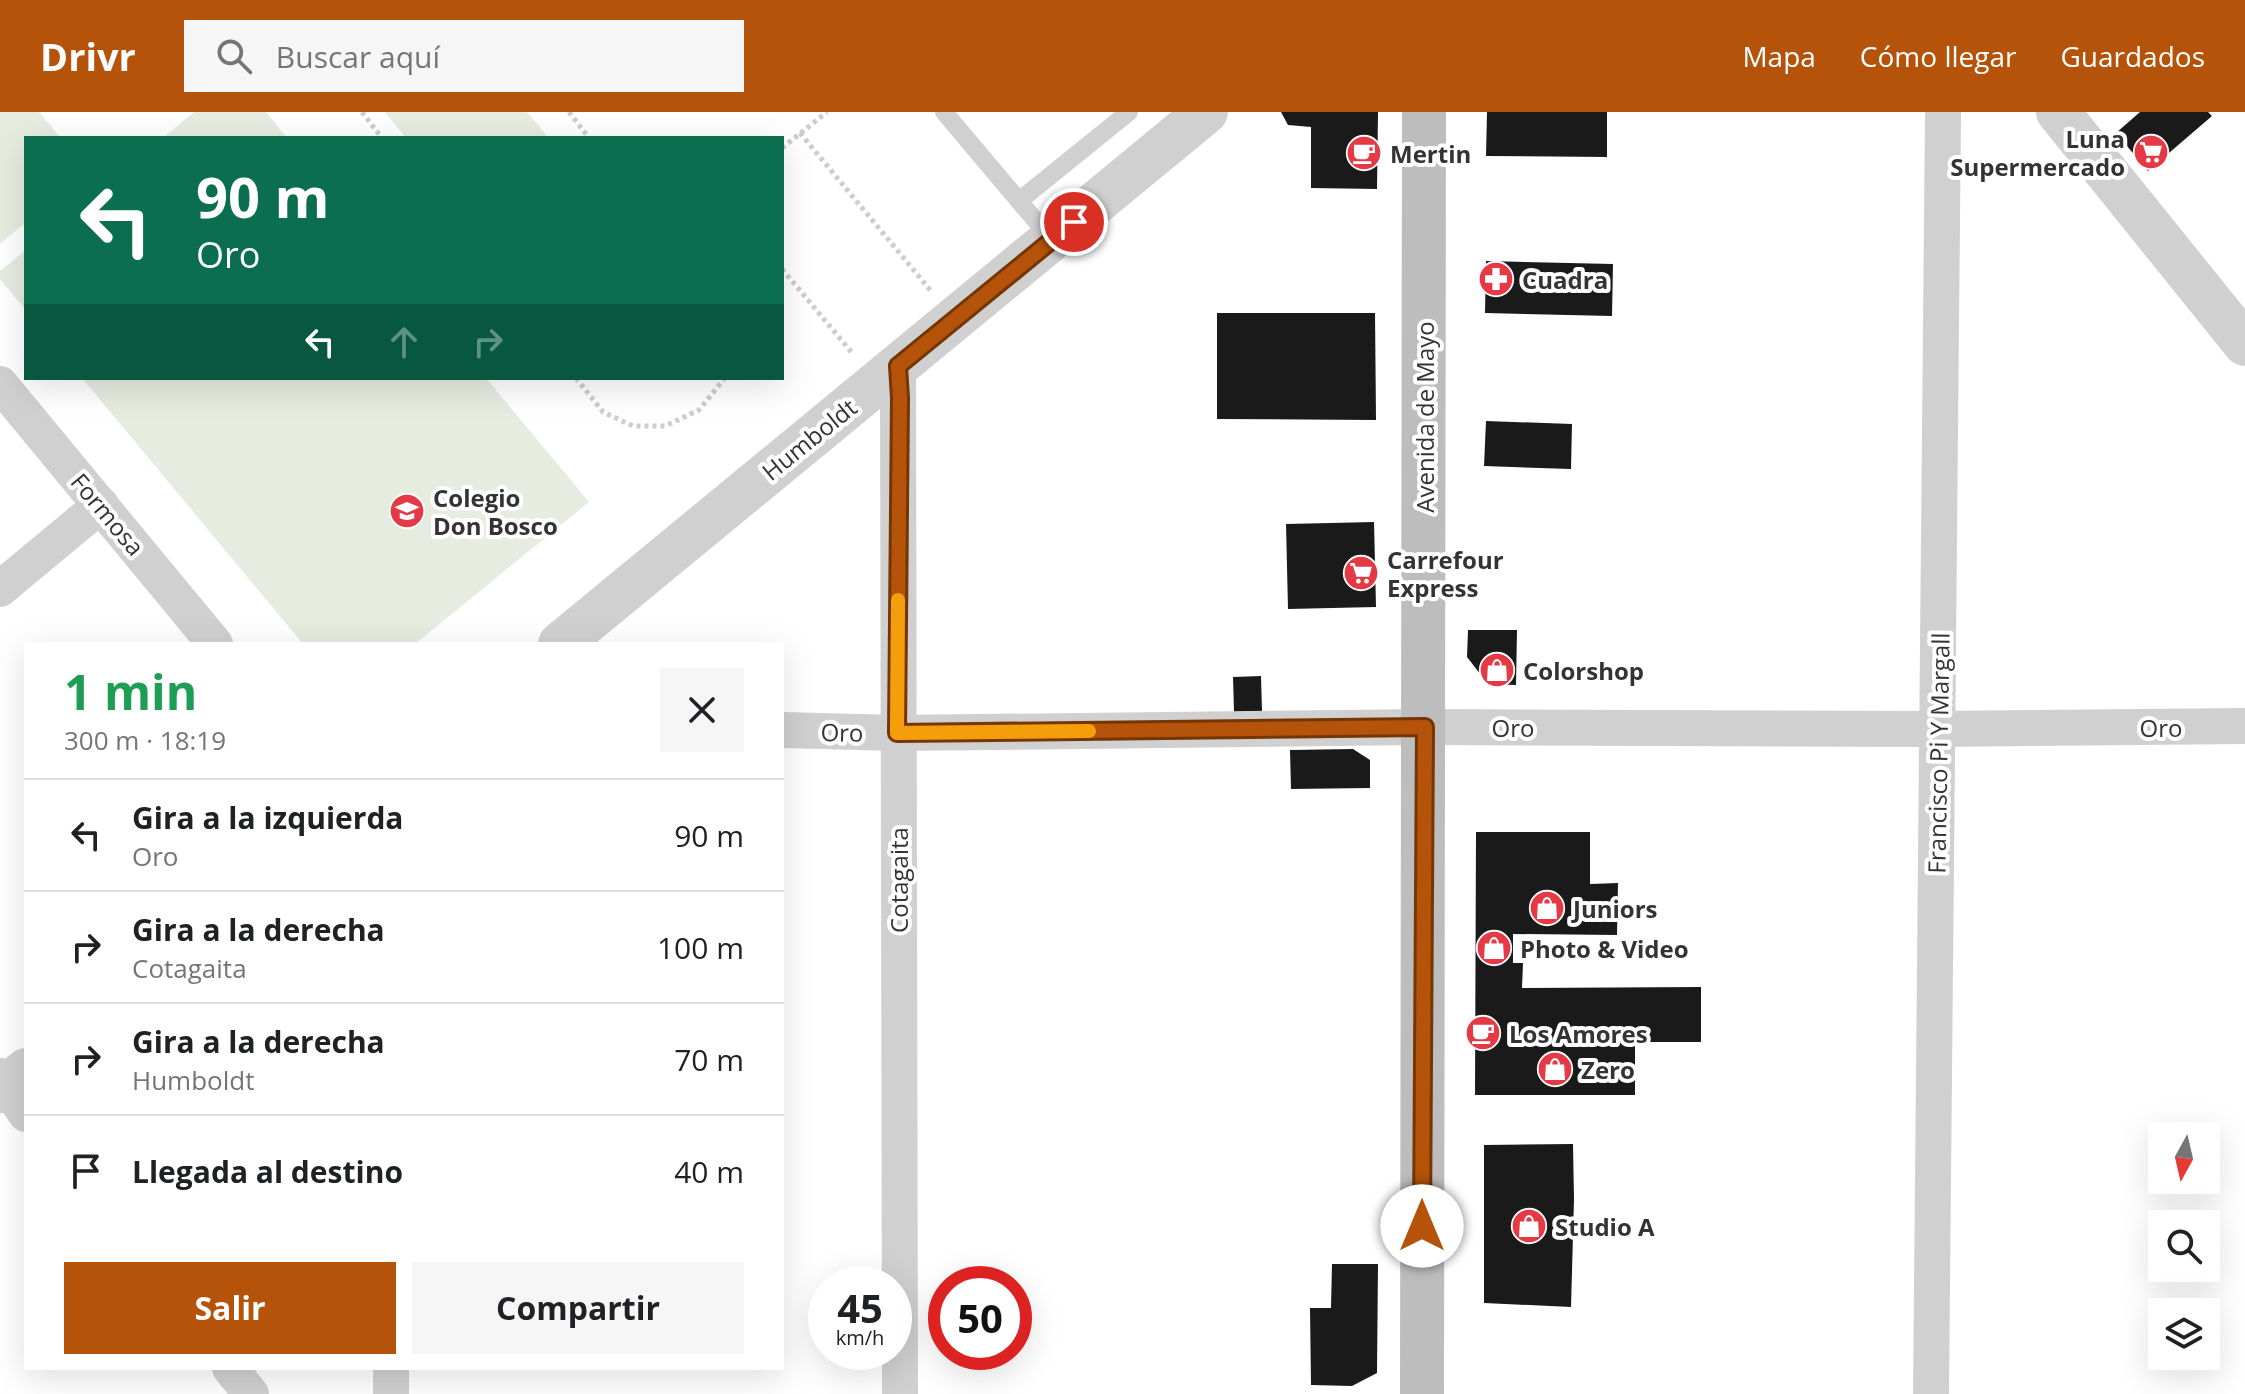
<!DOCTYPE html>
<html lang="es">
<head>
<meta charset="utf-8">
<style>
  body { margin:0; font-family:"Open Sans",sans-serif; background:#f6f6f6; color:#202124; height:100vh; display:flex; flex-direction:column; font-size:30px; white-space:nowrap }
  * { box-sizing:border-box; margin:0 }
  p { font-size:26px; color:#757577 }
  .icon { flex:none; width:44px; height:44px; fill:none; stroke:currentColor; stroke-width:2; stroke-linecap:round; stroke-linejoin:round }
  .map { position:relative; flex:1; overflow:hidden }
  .sheet { position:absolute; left:24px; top:530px; width:760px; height:728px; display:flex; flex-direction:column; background:#fff; border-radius:0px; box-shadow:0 8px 32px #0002 }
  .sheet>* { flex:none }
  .guide { position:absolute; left:24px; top:24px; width:760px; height:244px; border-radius:0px; box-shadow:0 8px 32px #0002; background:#0b6e4f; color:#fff; overflow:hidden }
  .needle { width:52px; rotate:188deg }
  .buttons { position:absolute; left:2148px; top:1010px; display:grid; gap:16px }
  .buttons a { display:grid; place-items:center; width:72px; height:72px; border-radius:0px; background:#fff; box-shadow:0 8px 32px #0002; font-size:40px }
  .speed { position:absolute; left:808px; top:1154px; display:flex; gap:16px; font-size:40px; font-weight:700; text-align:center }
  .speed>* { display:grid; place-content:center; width:104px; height:104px; border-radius:50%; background:#fff; box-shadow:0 8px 32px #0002; line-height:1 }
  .speed small { font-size:20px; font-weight:400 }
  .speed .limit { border:12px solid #d22; background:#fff; color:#111 }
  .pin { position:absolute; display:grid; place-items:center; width:68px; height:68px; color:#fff; margin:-34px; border:4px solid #fff; border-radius:50%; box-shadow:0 2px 8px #0007 }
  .me { position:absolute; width:88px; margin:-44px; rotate:0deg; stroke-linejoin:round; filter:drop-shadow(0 0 6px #0008) }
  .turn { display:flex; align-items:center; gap:28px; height:168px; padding:0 40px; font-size:36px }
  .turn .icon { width:104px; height:104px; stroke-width:2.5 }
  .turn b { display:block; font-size:56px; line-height:68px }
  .lanes { display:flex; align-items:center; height:76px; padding:0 40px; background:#0003; justify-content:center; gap:40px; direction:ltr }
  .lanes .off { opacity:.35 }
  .round { display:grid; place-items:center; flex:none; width:84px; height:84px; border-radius:0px; background:#f6f6f6 }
  .head { display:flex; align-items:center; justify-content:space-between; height:136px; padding:0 40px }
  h1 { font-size:48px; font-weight:700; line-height:60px; color:#1e9e55 }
  .cta { display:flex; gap:16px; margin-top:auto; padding:16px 40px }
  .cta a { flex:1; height:92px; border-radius:0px; background:#b45309; color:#fff; font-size:32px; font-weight:700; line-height:92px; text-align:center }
  .cta a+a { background:#f6f6f6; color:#202124 }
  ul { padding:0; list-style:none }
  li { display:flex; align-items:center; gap:24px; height:112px; padding:0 40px; border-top:2px solid #e0e0e0 }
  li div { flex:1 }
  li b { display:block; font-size:30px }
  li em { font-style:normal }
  header { display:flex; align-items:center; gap:48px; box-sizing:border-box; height:112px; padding:0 40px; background:#b45309; color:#fff }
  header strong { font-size:38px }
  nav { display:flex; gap:44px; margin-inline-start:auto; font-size:28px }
  .search { width:560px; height:72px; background:#f6f6f6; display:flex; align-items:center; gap:20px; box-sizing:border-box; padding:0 28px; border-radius:0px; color:#757577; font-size:30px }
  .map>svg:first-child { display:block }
  .green { fill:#e6ecdf }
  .building { fill:#1a1a1a }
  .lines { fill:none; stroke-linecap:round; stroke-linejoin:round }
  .path { stroke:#cdcdcd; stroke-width:5; stroke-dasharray:4 4; stroke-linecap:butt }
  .service { stroke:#d0d0d0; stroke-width:18 }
  .minor { stroke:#d0d0d0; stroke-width:36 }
  .tertiary { stroke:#d0d0d0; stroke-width:44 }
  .secondary { stroke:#bdbdbd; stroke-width:44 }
  .route-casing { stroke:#753606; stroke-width:20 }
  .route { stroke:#b45309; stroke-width:14 }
  .slow { stroke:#f59e0b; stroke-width:14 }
  .labels { text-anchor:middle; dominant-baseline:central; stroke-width:8; stroke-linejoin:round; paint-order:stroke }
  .poi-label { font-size:24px; font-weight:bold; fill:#333; stroke:#fff; text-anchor:start }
  .street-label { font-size:24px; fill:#333; stroke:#fff }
</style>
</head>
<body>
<header>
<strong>Drivr</strong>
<div class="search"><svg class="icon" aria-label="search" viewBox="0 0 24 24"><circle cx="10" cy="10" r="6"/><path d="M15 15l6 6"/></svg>Buscar aquí</div>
<nav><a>Mapa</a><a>Cómo llegar</a><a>Guardados</a></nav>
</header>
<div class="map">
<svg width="2245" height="1282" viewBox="0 0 2245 1282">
  <rect width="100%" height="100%" fill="#fff"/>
  <g class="green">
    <path d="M 0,0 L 39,0 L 61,26 L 26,26 L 26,110 L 0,132 Z"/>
    <path d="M 194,0 L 266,0 L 287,26 L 163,26 Z"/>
    <path d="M 385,0 L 527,0 L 549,26 L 406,26 Z"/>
    <path d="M 26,138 L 26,198 L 0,167 L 0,159 Z"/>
    <path d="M 82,266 L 486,266 L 589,390 L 415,532 L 303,532 Z"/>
  </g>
  <g class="building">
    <path d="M 1281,0 L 1378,0 L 1377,77 L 1311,76 L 1311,15 L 1288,13 Z"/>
    <path d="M 1487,0 L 1607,0 L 1607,45 L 1486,44 Z"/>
    <path d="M 2140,0 L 2208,0 L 2212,4 L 2148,59 L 2116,21 Z"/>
    <path d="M 1486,149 L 1613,152 L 1612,204 L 1485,201 Z"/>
    <path d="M 1217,201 L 1375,201 L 1376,308 L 1217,307 Z"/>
    <path d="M 1486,309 L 1572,312 L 1571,357 L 1484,354 Z"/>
    <path d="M 1374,410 L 1376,495 L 1288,497 L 1286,412 Z"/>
    <path d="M 1468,518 L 1517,518 L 1516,573 L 1488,572 L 1467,545 Z"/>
    <path d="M 1261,564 L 1262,599 L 1234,600 L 1233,565 Z"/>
    <path d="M 1353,637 L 1370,648 L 1370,676 L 1291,677 L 1290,638 Z"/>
    <path d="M 1476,720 L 1590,720 L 1590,772 L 1618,771 L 1617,823 L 1513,822 L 1513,851 L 1523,851 L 1522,876 L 1701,875 L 1701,930 L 1635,930 L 1635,983 L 1475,983 Z"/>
    <path d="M 1573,1032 L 1574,1087 L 1571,1195 L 1484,1191 L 1484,1033 Z"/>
    <path d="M 1332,1152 L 1378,1152 L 1377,1261 L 1352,1274 L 1311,1273 L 1310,1196 L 1331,1196 Z"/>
  </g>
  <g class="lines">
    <g class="path">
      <path d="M 362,0 L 382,26"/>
      <path d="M 569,0 L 589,26"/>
      <path d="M 800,21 L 931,179"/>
      <path d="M 782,36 L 827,0"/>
      <path d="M 782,157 L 853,242"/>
      <path d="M 576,266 L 603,300 L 633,314 L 665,314 L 699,298 L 725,266"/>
    </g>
    <g class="service">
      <path d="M 944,0 L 1052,128"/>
      <path d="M 1019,89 L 1129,0"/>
    </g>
    <g class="minor">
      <path d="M 898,254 L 900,1282"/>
      <path d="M 0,272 L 215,532"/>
      <path d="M 0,477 L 101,393"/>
      <path d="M 782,618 L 897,621 L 1425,615 L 1938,617 L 2245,614"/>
      <path d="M 0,964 L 26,1002"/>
      <path d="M 230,1256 L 251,1282"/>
      <path d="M 391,1282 L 391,1256"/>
      <path d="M 1931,1282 L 1943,0"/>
    </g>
    <g class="tertiary">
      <path d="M 2058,0 L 2245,232"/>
      <path d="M 560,532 L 1206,0"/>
      <path d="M 0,979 L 26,958"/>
    </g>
    <path class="secondary" d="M 1422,1282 L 1424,0"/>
  </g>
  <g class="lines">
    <defs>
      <path id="route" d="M 1074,110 L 898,254 L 900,286 L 897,621 L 1425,615 L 1422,1114"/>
    </defs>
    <use href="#route" class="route-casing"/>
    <use href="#route" class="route"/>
    <path class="slow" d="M 898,488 L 897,621 L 1089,619"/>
  </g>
  <defs>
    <symbol id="supermarket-disc" viewBox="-11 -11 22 22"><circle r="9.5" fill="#e63946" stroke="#fff"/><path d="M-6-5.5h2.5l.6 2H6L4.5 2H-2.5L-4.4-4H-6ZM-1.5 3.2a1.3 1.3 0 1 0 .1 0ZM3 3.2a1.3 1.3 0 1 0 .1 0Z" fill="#fff"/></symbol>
    <symbol id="cafe-disc" viewBox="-11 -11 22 22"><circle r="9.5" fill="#e63946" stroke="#fff"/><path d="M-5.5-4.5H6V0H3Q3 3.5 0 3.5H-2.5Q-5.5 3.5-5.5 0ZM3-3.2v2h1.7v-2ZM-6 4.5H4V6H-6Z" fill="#fff"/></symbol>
    <symbol id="pharmacy-disc" viewBox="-11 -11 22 22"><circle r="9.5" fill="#e63946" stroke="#fff"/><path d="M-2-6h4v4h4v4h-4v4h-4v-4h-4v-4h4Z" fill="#fff"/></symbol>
    <symbol id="school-disc" viewBox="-11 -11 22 22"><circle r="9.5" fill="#e63946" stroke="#fff"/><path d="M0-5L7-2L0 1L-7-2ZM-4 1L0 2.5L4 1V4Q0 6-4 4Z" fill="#fff"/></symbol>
    <symbol id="shop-disc" viewBox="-11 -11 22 22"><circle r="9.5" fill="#e63946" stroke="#fff"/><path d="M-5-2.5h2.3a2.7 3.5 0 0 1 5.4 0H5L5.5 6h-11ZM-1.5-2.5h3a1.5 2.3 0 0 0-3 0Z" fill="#fff"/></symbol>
  </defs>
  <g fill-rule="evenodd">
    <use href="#supermarket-disc" x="2131" y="20" width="40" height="40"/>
    <use href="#cafe-disc" x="1344" y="21" width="40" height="40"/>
    <use href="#pharmacy-disc" x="1476" y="147" width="40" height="40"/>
    <use href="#school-disc" x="387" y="379" width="40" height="40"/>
    <use href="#supermarket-disc" x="1341" y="441" width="40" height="40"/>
    <use href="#shop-disc" x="1477" y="538" width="40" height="40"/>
    <use href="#shop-disc" x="1527" y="776" width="40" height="40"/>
    <use href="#shop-disc" x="1474" y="816" width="40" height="40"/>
    <use href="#cafe-disc" x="1463" y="901" width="40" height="40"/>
    <use href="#shop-disc" x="1535" y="937" width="40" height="40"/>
    <use href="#shop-disc" x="1509" y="1094" width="40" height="40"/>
  </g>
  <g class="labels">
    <g class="poi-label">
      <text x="2125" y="26" text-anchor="end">Luna<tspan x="2125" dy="28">Supermercado</tspan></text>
      <text x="1390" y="41">Mertin</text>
      <text x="1522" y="167">Cuadra</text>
      <text x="433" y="385">Colegio<tspan x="433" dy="28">Don Bosco</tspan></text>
      <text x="1387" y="447">Carrefour<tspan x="1387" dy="28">Express</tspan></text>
      <text x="1523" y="558">Colorshop</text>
      <text x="1573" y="796">Juniors</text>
      <text x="1520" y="836">Photo &amp; Video</text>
      <text x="1509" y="921">Los Amores</text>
      <text x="1581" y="957">Zero</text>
      <text x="1555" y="1114">Studio A</text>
    </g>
    <g class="street-label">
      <text transform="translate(1424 305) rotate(-90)">Avenida de Mayo</text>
      <text transform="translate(809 327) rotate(-39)">Humboldt</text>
      <text transform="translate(108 402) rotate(50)">Formosa</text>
      <text x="1513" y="615">Oro</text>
      <text x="2161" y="615">Oro</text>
      <text transform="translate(842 620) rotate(1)">Oro</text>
      <text transform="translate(1938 641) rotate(-89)">Francisco Pi Y Margall</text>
      <text transform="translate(898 768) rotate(-90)">Cotagaita</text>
    </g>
  </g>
</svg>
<div class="buttons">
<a><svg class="needle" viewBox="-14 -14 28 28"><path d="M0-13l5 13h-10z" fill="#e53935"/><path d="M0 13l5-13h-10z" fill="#757577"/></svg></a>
<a><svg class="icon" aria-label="search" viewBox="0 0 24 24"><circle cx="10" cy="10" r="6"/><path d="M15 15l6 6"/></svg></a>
<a><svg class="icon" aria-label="layers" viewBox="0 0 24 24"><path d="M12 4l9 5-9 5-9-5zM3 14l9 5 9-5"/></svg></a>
</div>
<div class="speed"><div>45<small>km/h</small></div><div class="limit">50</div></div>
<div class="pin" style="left:1074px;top:110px;background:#d93025"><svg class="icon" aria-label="arrive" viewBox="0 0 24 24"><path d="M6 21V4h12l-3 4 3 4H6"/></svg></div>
<svg class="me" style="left:1422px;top:1114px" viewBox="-20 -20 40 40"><circle r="19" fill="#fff"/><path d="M0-13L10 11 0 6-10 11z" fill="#b45309"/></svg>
<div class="guide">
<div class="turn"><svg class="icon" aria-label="left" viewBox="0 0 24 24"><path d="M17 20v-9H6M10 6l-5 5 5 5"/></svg><div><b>90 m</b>Oro</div></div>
<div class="lanes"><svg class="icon" aria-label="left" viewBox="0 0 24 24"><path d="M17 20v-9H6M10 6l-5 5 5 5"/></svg><svg class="icon off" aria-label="ahead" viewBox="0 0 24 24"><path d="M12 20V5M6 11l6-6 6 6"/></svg><svg class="icon off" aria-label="right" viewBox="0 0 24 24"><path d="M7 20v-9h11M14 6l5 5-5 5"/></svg></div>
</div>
<section class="sheet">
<div class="head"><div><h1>1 min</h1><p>300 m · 18:19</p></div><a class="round"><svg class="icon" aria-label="close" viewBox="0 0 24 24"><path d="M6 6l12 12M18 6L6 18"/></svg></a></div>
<ul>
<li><svg class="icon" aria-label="left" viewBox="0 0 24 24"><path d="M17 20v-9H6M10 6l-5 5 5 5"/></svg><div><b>Gira a la izquierda</b><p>Oro</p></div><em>90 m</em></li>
<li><svg class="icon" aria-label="right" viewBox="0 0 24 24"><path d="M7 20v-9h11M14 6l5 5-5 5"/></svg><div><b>Gira a la derecha</b><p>Cotagaita</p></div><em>100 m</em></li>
<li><svg class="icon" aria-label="right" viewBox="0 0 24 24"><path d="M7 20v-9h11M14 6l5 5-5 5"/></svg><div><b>Gira a la derecha</b><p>Humboldt</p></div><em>70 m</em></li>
<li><svg class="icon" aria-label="arrive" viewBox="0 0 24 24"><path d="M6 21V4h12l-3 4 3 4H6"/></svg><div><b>Llegada al destino</b></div><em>40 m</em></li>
</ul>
<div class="cta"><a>Salir</a><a>Compartir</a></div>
</section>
</div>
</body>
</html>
